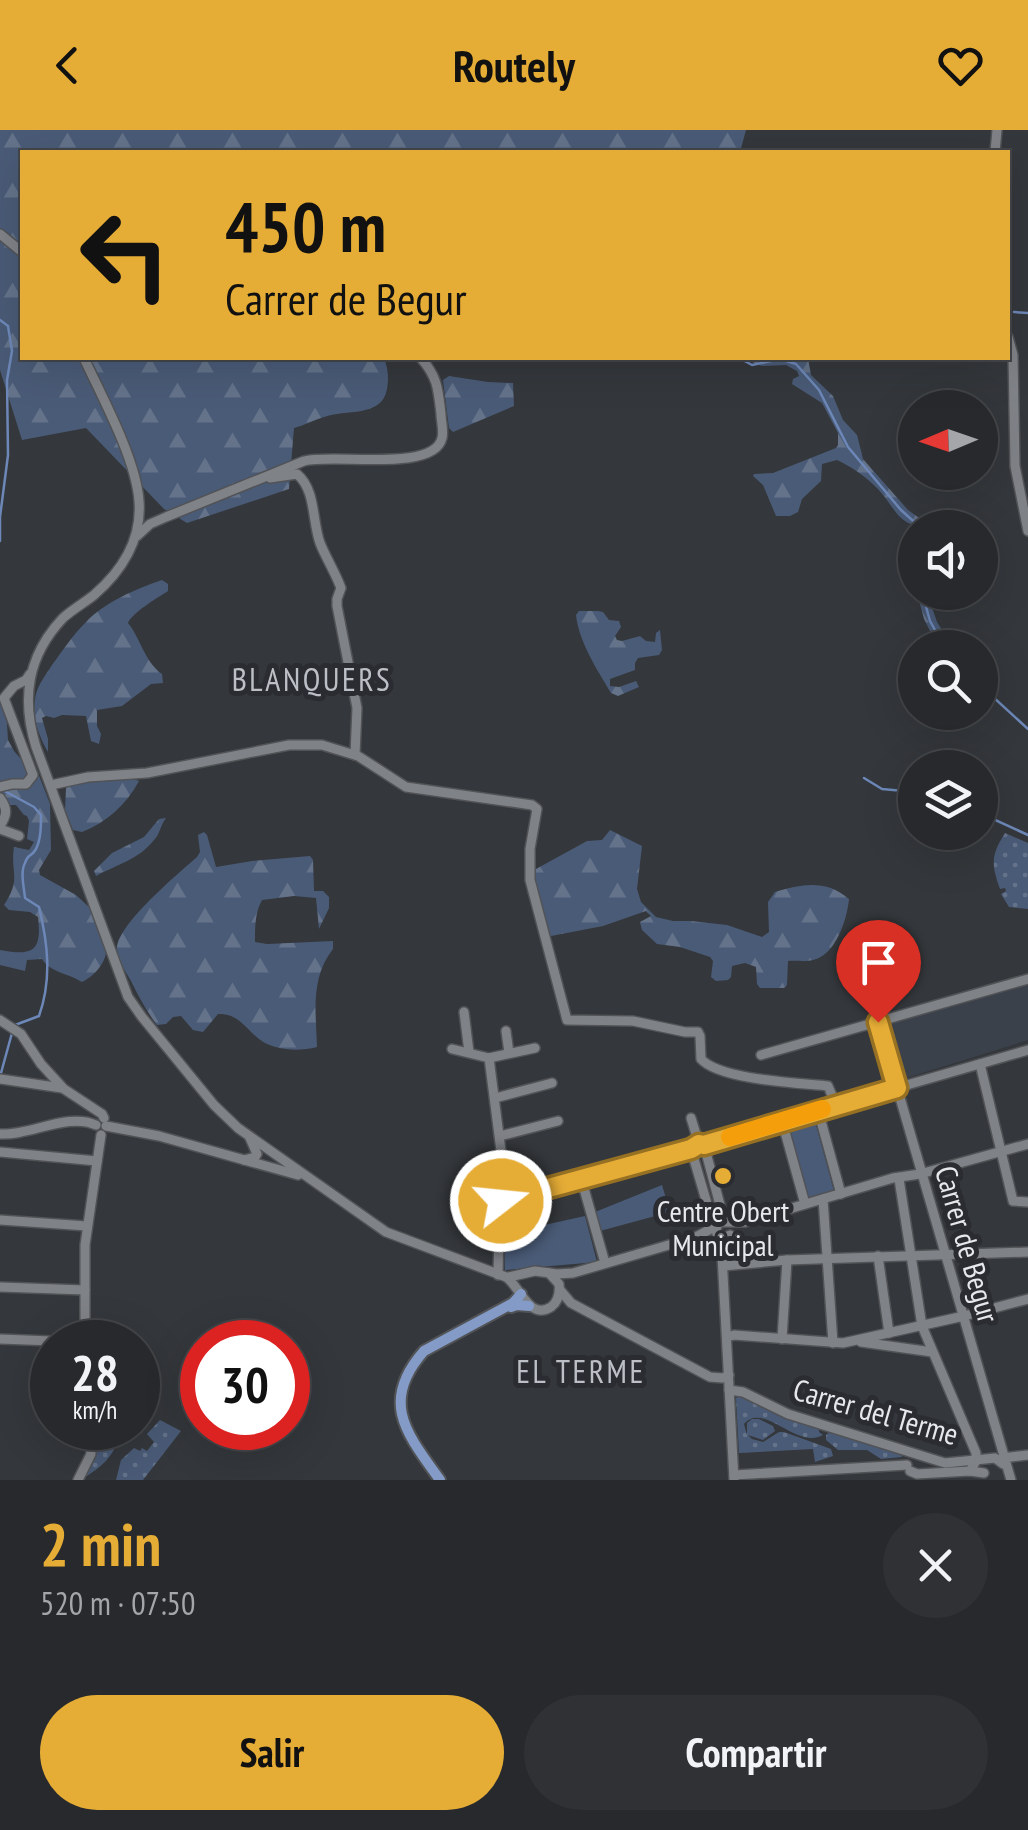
<!DOCTYPE html>
<html lang="es">
<head>
<meta charset="utf-8">
<style>
  body { margin:0; font-family:"PT Sans Narrow",sans-serif; background:#2f3134; color:#f1f3f6; height:100vh; display:flex; flex-direction:column; font-size:38px; white-space:nowrap }
  * { box-sizing:border-box; margin:0 }
  p { font-size:32px; color:#a4a6a9 }
  .icon { flex:none; width:55px; height:55px; fill:none; stroke:currentColor; stroke-width:2; stroke-linecap:round; stroke-linejoin:round }
  .map { position:relative; height:1350px; overflow:hidden }
  .sheet { display:flex; flex-direction:column; background:#27292c; flex:1 }
  .sheet>* { flex:none }
  .top-card { position:absolute; left:20px; top:20px; width:990px; height:210px; border-radius:0px; box-shadow:0 10px 40px #0002,0 0 0 2px #434548; background:#e6ad36; color:#111; overflow:hidden }
  .needle { width:65px; rotate:268deg }
  .buttons { position:absolute; left:898px; top:260px; display:grid; gap:20px }
  .buttons a { display:grid; place-items:center; width:100px; height:100px; border-radius:50%; background:#27292c; box-shadow:0 10px 40px #0002,0 0 0 2px #434548; font-size:50px }
  .speed { position:absolute; left:30px; top:1190px; display:flex; gap:20px; font-size:50px; font-weight:700; text-align:center }
  .speed>* { display:grid; place-content:center; width:130px; height:130px; border-radius:50%; background:#27292c; box-shadow:0 10px 40px #0002,0 0 0 2px #434548; line-height:1 }
  .speed small { font-size:25px; font-weight:400 }
  .speed .limit { border:15px solid #d22; background:#fff; color:#111 }
  .pin { position:absolute; display:grid; place-items:center; width:85px; height:85px; color:#fff; margin:-102px -42px; border-radius:50% 50% 50% 0; rotate:-45deg; box-shadow:0 0 10px #0007 }
  .pin .icon { rotate:45deg }
  .me { position:absolute; width:110px; margin:-55px; rotate:74deg; stroke-linejoin:round; filter:drop-shadow(0 0 8px #0008) }
  .turn { display:flex; align-items:center; gap:35px; height:210px; padding:0 40px; font-size:45px }
  .turn .icon { width:130px; height:130px; stroke-width:2.5 }
  .turn b { display:block; font-size:70px; line-height:85px }
  .round { display:grid; place-items:center; flex:none; width:105px; height:105px; border-radius:52px; background:#2f3134 }
  .summary { display:flex; align-items:center; justify-content:space-between; height:170px; padding:0 40px }
  h1 { font-size:60px; font-weight:800; line-height:75px; color:#e6ad36 }
  .cta { display:flex; gap:20px; margin-top:auto; padding:20px 40px }
  .cta a { flex:1; height:115px; border-radius:60px; background:#e6ad36; color:#111; font-size:40px; font-weight:800; line-height:115px; text-align:center }
  .cta a+a { background:#2f3134; color:#f1f3f6 }
  header { display:flex; justify-content:space-between; align-items:center; height:130px; padding:0 40px; background:#e6ad36; color:#111; font-size:45px; font-weight:800 }
  .map>svg:first-child { display:block }
  .built { fill:#3b414b }
  .grass { fill:url(#grass-dots) }
  .forest { fill:url(#forest-firs) }
  .park { fill:#4a5b77 }
  .lines { fill:none; stroke-linecap:round; stroke-linejoin:round }
  .stream { stroke:#6d88b8; stroke-width:2.5 }
  .minor-casing { stroke:#515356; stroke-width:12 }
  .major-casing { stroke:#515356; stroke-width:14 }
  .minor { stroke:#7f8287; stroke-width:9 }
  .major { stroke:#839bc6; stroke-width:10 }
  .route-casing { stroke:#967023; stroke-width:25 }
  .route { stroke:#e6ad36; stroke-width:18 }
  .slow { stroke:#f59e0b; stroke-width:18 }
  .poi-dot { fill:#e6ad36; stroke:#2a2c31; stroke-width:4 }
  .labels { text-anchor:middle; dominant-baseline:central; stroke-width:10; stroke-linejoin:round; paint-order:stroke }
  .poi-label { font-size:30px; fill:#e6e8eb; stroke:#2a2c31 }
  .street-label { font-size:30px; fill:#e6e8eb; stroke:#2a2c31 }
  .neighbourhood-label { font-size:32px; letter-spacing:2.5px; fill:#bcbfc5; stroke:#2a2c31 }
</style>
</head>
<body>
<header><svg class="icon" aria-label="back" viewBox="0 0 24 24"><path d="M15 5l-7 7 7 7"/></svg>Routely<svg class="icon" aria-label="heart" viewBox="0 0 24 24"><path d="M12 20l-8-8c-3-5 5-10 8-4 3-6 11-1 8 4z"/></svg></header>
<div class="map">
<svg width="1028" height="1350" viewBox="0 0 1028 1350">
  <defs>
    <pattern id="grass-dots" width="8" height="8" patternUnits="userSpaceOnUse" patternTransform="scale(2.5)"><rect width="8" height="8" fill="#4a5b77"/><path d="M2 2h.1M6 6h.1" fill="none" stroke="#64738a" stroke-width="1.8" stroke-linecap="round"/></pattern>
    <pattern id="forest-firs" width="22" height="20" patternUnits="userSpaceOnUse" patternTransform="scale(2.5)"><rect width="22" height="20" fill="#4a5b77"/><path d="M5 1l3.5 6h-7zM16 11l3.5 6h-7z" fill="#64738a"/></pattern>
  </defs>
  <rect width="100%" height="100%" fill="#34373b"/>
  <path class="built" d="M 1028,855 L 1028,910 L 900,950 L 885,895 Z"/>
  <g class="grass">
    <path d="M 1005,703 L 1028,713 L 1028,779 L 1009,777 L 1001,764 L 1006,761 L 1005,758 L 1000,759 C 991,734 991,725 1005,703 Z"/>
    <path d="M 739,1266 L 788,1289 L 819,1298 L 819,1302 L 823,1305 C 796,1320 764,1271 744,1294 L 747,1305 L 747,1293 L 752,1289 L 759,1289 L 773,1296 L 775,1301 L 763,1310 L 748,1305 L 752,1309 L 763,1312 L 779,1302 L 784,1302 L 831,1319 L 833,1326 L 815,1332 L 813,1319 L 739,1323 L 736,1268 Z"/>
    <path d="M 160,1290 L 181,1301 L 143,1350 L 116,1350 L 121,1330 L 134,1318 L 140,1321 L 142,1318 L 147,1321 L 154,1312 L 147,1304 Z"/>
    <path d="M 95,1298 L 100,1298 L 117,1311 C 113,1328 99,1338 84,1348 C 95,1332 97,1316 95,1298 Z"/>
    <path d="M 830,1302 L 901,1324 L 902,1327 L 881,1329 L 867,1320 L 838,1320 L 826,1310 L 826,1305 Z"/>
  </g>
  <g class="forest">
    <path d="M 0,0 L 746,0 L 740,22 L 22,22 L 22,228 L 384,228 C 388,239 389,247 387,259 C 382,288 345,279 324,287 C 314,290 305,295 294,298 L 289,359 L 187,393 L 164,379 L 86,298 L 22,310 L 0,240 Z"/>
    <path d="M 743,228 L 808,228 L 811,245 L 833,266 L 843,290 L 857,305 L 863,329 L 908,380 L 932,397 C 897,398 897,379 877,358 C 865,346 852,337 837,330 L 822,334 L 821,351 L 802,369 L 798,382 L 790,386 L 776,386 L 763,355 L 753,346 L 754,344 L 773,343 L 836,318 L 838,315 L 838,303 L 822,273 L 792,254 L 793,249 L 799,246 L 797,241 L 786,235 L 762,236 Z"/>
    <path d="M 449,246 L 488,252 L 513,253 L 514,276 L 453,302 L 449,298 L 443,250 Z"/>
    <path d="M 162,450 L 168,454 L 168,461 C 157,468 132,483 128,493 C 141,509 144,531 162,544 L 163,553 L 151,554 L 122,576 L 97,580 L 97,596 L 101,604 L 99,614 L 91,611 L 86,586 L 62,585 L 54,588 L 46,586 L 42,588 L 48,609 L 48,622 C 39,607 32,587 35,570 C 36,557 45,546 52,535 C 63,520 73,505 86,492 C 105,472 136,459 162,450 Z"/>
    <path d="M 917,463 L 927,463 L 937,492 L 953,517 L 938,517 L 924,489 Z"/>
    <path d="M 579,481 L 598,481 L 603,482 L 609,490 L 619,491 L 621,497 L 615,506 L 617,510 L 622,511 L 640,506 L 646,511 L 655,512 L 656,503 L 660,500 L 662,520 L 659,525 L 638,528 L 635,533 L 635,540 L 610,549 L 610,556 L 619,557 L 636,551 L 639,557 L 618,566 L 611,563 C 597,539 579,512 576,485 Z"/>
    <path d="M 0,574 L 6,579 L 8,610 L 14,621 L 28,637 L 38,643 L 50,674 L 51,720 L 39,740 L 40,745 L 76,765 L 89,777 L 106,821 C 106,833 93,847 82,852 C 68,843 51,843 42,829 L 27,830 L 25,841 L 0,835 L 0,820 C 33,826 42,822 38,787 L 30,782 L 9,780 L 4,775 C 22,747 10,745 14,717 L 29,720 L 34,712 L 27,709 L 29,691 L 27,686 L 24,685 L 16,675 L 9,675 L 0,666 Z"/>
    <path d="M 130,648 L 139,651 C 126,675 107,692 82,702 L 73,700 L 65,680 L 66,658 L 76,652 Z"/>
    <path d="M 166,688 C 160,696 160,704 154,710 C 138,730 118,734 96,746 L 94,741 L 112,723 L 144,707 L 159,689 Z"/>
    <path d="M 610,700 L 642,716 L 637,759 L 641,772 L 656,787 L 673,791 L 691,791 L 727,795 L 762,807 L 769,802 L 768,772 L 775,762 C 802,754 826,749 849,769 C 847,789 836,825 813,830 C 805,832 795,830 788,831 L 787,855 L 784,858 L 760,858 L 757,854 L 756,837 L 745,833 L 732,836 L 731,847 L 728,850 L 716,851 L 711,847 L 713,831 L 710,827 L 680,817 L 657,814 L 642,800 L 640,792 L 651,786 L 646,781 L 603,796 L 551,806 C 539,789 534,760 536,739 L 587,711 L 602,710 Z"/>
    <path d="M 204,702 L 207,705 L 216,737 L 252,731 L 310,726 L 313,730 L 314,761 L 323,761 L 329,767 L 329,778 L 319,799 L 316,768 L 294,766 L 262,770 C 255,782 255,797 255,812 L 267,814 L 333,811 L 333,819 C 310,848 316,883 317,917 C 301,921 282,921 267,914 C 248,905 242,883 218,884 L 203,902 L 193,900 L 181,886 L 173,887 L 166,894 L 157,895 C 147,882 140,869 133,855 C 127,842 118,834 117,820 C 115,796 178,744 197,727 L 200,722 L 198,705 Z"/>
  </g>
  <g class="park">
    <path d="M 813,984 L 834,1061 L 809,1068 L 785,993 Z"/>
    <path d="M 662,1055 L 670,1082 L 600,1101 L 595,1082 Z"/>
    <path d="M 585,1086 L 597,1132 L 506,1140 L 505,1143 L 504,1104 Z"/>
  </g>
  <g class="lines">
    <g class="stream">
      <path d="M 1014,182 L 1028,183"/>
      <path d="M 0,190 L 8,196 L 12,221 L 7,250 L 8,325 L 0,387 L 0,411"/>
      <path d="M 717,228 L 741,229 L 752,235 L 780,229 L 796,234 L 819,260 L 848,317 L 901,380 L 921,398"/>
      <path d="M 922,462 L 930,491 L 945,518"/>
      <path d="M 980,555 L 1028,599"/>
      <path d="M 864,648 L 882,659 L 915,662"/>
      <path d="M 1,659 L 34,677 L 41,685 C 41,696 41,709 36,719 C 30,729 29,722 25,733 C 20,742 24,757 25,768 L 39,777 C 48,814 52,849 39,886 L 15,895"/>
      <path d="M 980,683 L 1028,705"/>
      <path d="M 0,885 L 6,889"/>
      <path d="M 1,943 L 12,903"/>
    </g>
    <defs>
      <g id="minor">
        <path d="M 995,22 L 997,0"/>
        <path d="M 0,104 L 22,122"/>
        <path d="M 1008,207 L 1013,225 L 1015,336 L 1028,401"/>
        <path d="M 84,228 C 102,267 136,329 139,371 C 142,409 122,441 94,465 C 84,473 73,479 63,488 C 27,526 21,569 36,617 L 128,867 L 142,887 L 214,975 L 238,998 L 386,1102 L 506,1147 C 520,1156 529,1191 551,1177 C 559,1171 560,1163 559,1154 L 549,1143"/>
        <path d="M 270,348 L 297,344 C 316,360 312,391 320,413 C 326,428 335,442 341,458 L 337,469 L 337,476 L 357,578 L 355,625"/>
        <path d="M 137,406 L 150,394 L 166,387 L 304,331 C 333,323 434,343 442,308 C 444,301 441,291 441,284 C 438,259 438,248 421,228"/>
        <path d="M 51,655 L 88,647 L 147,643 L 289,615 L 322,615 L 358,626 L 406,657 L 532,675 L 537,679 L 530,719 L 530,750 L 567,890 L 633,891 L 685,902 L 698,902 L 700,906 L 701,929 C 720,950 799,953 828,956 L 836,975"/>
        <path d="M 0,657 L 12,654 L 26,654 L 33,645 L 4,568 L 14,556 L 26,550 L 30,544"/>
        <path d="M 0,668 C 8,679 7,685 0,696"/>
        <path d="M 0,699 L 19,706"/>
        <path d="M 464,882 L 469,922"/>
        <path d="M 0,890 L 21,904 L 41,934 L 64,959 L 102,984 L 104,988"/>
        <path d="M 878,892 L 1011,1350"/>
        <path d="M 506,901 L 509,923"/>
        <path d="M 452,919 L 489,928 L 501,1021 L 498,1145"/>
        <path d="M 761,925 L 1028,849"/>
        <path d="M 489,928 L 535,918"/>
        <path d="M 980,934 L 1013,1071 L 1028,1072"/>
        <path d="M 0,949 L 62,958"/>
        <path d="M 495,968 L 552,953"/>
        <path d="M 818,980 L 841,1064"/>
        <path d="M 691,988 L 699,1014"/>
        <path d="M 782,991 L 805,1074"/>
        <path d="M 106,996 L 159,1006 L 298,1045"/>
        <path d="M 0,1004 C 29,1006 69,982 96,995"/>
        <path d="M 500,1006 L 558,991"/>
        <path d="M 704,1015 L 724,1090"/>
        <path d="M 691,1019 L 713,1094 L 717,1094"/>
        <path d="M 0,1022 L 97,1031"/>
        <path d="M 244,1030 L 255,1027 L 257,1024 L 250,1008"/>
        <path d="M 581,1048 L 605,1133"/>
        <path d="M 899,1049 L 922,1196 L 976,1323 L 976,1331 L 970,1341"/>
        <path d="M 823,1069 L 833,1213"/>
        <path d="M 501,1071 L 691,1019 L 699,1014 L 704,1015 L 782,991 L 1028,920"/>
        <path d="M 0,1090 L 87,1096"/>
        <path d="M 730,1105 L 724,1108 L 717,1104 L 716,1099 L 719,1092 L 745,1092 L 893,1048 L 920,1044 L 1028,1014"/>
        <path d="M 721,1107 L 734,1350"/>
        <path d="M 878,1126 L 889,1203"/>
        <path d="M 723,1136 L 787,1130 L 1028,1122"/>
        <path d="M 509,1147 L 535,1141 L 557,1144 L 573,1143 L 696,1107 L 716,1096"/>
        <path d="M 0,1157 L 85,1160"/>
        <path d="M 560,1160 L 571,1173 L 710,1247 L 723,1248 L 729,1245"/>
        <path d="M 727,1207 L 734,1205 L 843,1213 L 964,1186 L 1028,1169"/>
        <path d="M 0,1209 L 78,1212"/>
        <path d="M 782,1209 L 787,1130"/>
        <path d="M 85,1212 L 85,1115 L 101,1005"/>
        <path d="M 861,1212 L 932,1222"/>
        <path d="M 729,1260 L 743,1262 L 788,1284 L 945,1333 L 995,1328 L 1003,1334"/>
        <path d="M 1002,1328 L 1028,1325"/>
        <path d="M 910,1341 L 917,1344 L 970,1341 L 984,1343"/>
        <path d="M 734,1345 L 907,1335"/>
        <path d="M 78,1350 L 91,1324 L 90,1298"/>
      </g>
      <g id="major">
        <path d="M 511,1177 L 517,1175 L 529,1176"/>
        <path d="M 440,1350 C 407,1304 379,1272 424,1221 L 513,1173 L 521,1164"/>
      </g>
    </defs>
    <use href="#minor" class="minor-casing"/>
    <use href="#major" class="major-casing"/>
    <use href="#minor" class="minor"/>
    <use href="#major" class="major"/>
  </g>
  <g class="lines">
    <defs>
      <path id="route" d="M 501,1071 L 691,1019 L 699,1014 L 704,1015 L 897,958 L 878,892"/>
    </defs>
    <use href="#route" class="route-casing"/>
    <use href="#route" class="route"/>
    <path class="slow" d="M 730,1007 L 822,979"/>
  </g>
  <circle class="poi-dot" cx="723" cy="1046" r="10"/>
  <g class="labels">
    <g class="poi-label">
      <text x="723" y="1080">Centre Obert<tspan x="723" dy="34">Municipal</tspan></text>
    </g>
    <g class="street-label">
      <text transform="translate(968 1114) rotate(74)">Carrer de Begur</text>
      <text transform="translate(876 1281) rotate(16)">Carrer del Terme</text>
    </g>
    <g class="neighbourhood-label">
      <text x="312" y="549">BLANQUERS</text>
      <text x="581" y="1241">EL TERME</text>
    </g>
  </g>
</svg>
<div class="buttons">
<a><svg class="needle" viewBox="-14 -14 28 28"><path d="M0-13l5 13h-10z" fill="#e53935"/><path d="M0 13l5-13h-10z" fill="#a4a6a9"/></svg></a>
<a><svg class="icon" aria-label="sound" viewBox="0 0 24 24"><path d="M4 9h4l5-4v14l-5-4H4zM17 9q2 3 0 6"/></svg></a>
<a><svg class="icon" aria-label="search" viewBox="0 0 24 24"><circle cx="10" cy="10" r="6"/><path d="M15 15l6 6"/></svg></a>
<a><svg class="icon" aria-label="layers" viewBox="0 0 24 24"><path d="M12 4l9 5-9 5-9-5zM3 14l9 5 9-5"/></svg></a>
</div>
<div class="speed"><div>28<small>km/h</small></div><div class="limit">30</div></div>
<div class="pin" style="left:878px;top:892px;background:#d93025"><svg class="icon" aria-label="arrive" viewBox="0 0 24 24"><path d="M6 21V4h12l-3 4 3 4H6"/></svg></div>
<svg class="me" style="left:501px;top:1071px" viewBox="-20 -20 40 40"><circle r="17" fill="#e6ad36" stroke="#fff" stroke-width="3"/><path d="M0-11L8 9 0 5-8 9z" fill="#fff"/></svg>
<div class="top-card">
<div class="turn"><svg class="icon" aria-label="left" viewBox="0 0 24 24"><path d="M17 20v-9H6M10 6l-5 5 5 5"/></svg><div><b>450 m</b>Carrer de Begur</div></div>
</div>
</div>
<section class="sheet">
<div class="summary"><div><h1>2 min</h1><p>520 m · 07:50</p></div><a class="round"><svg class="icon" aria-label="close" viewBox="0 0 24 24"><path d="M6 6l12 12M18 6L6 18"/></svg></a></div>
<div class="cta"><a>Salir</a><a>Compartir</a></div>
</section>
</body>
</html>
